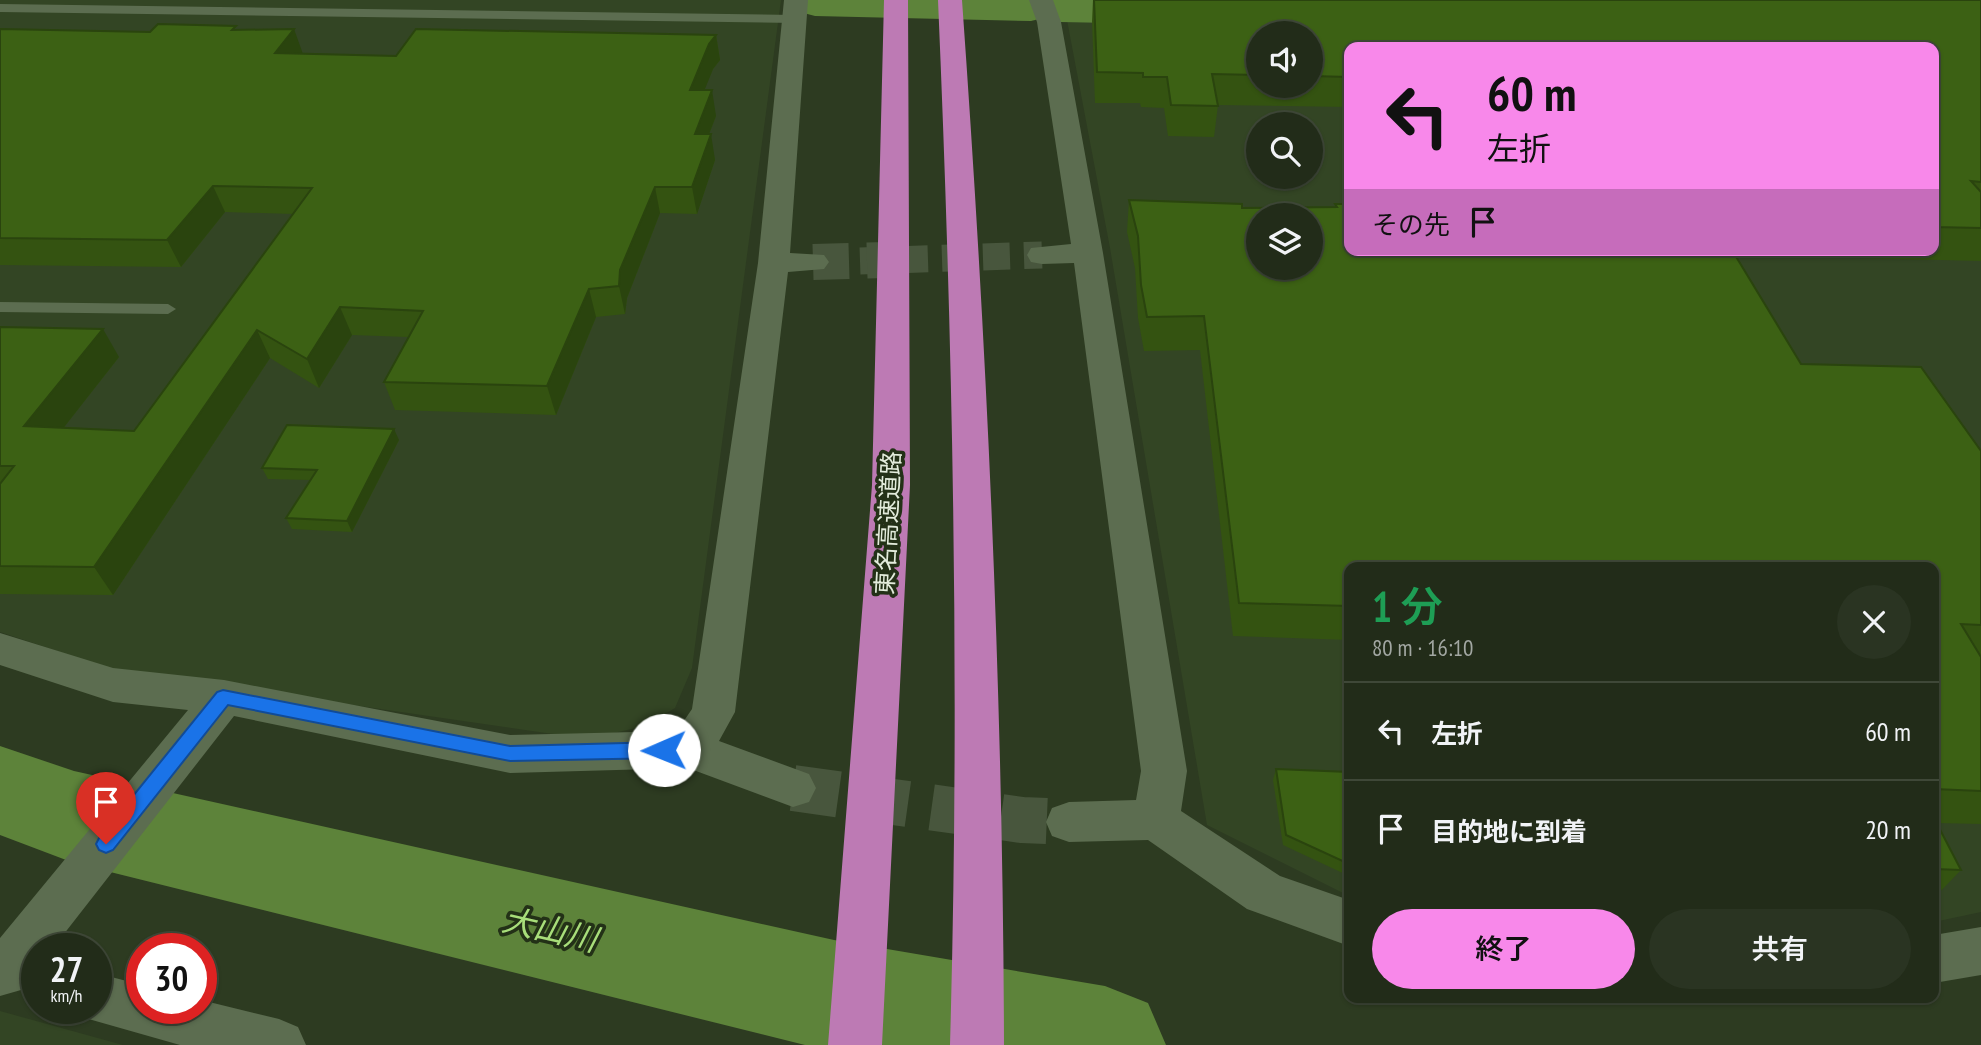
<!DOCTYPE html>
<html lang="ja">
<head>
<meta charset="utf-8">
<style>
  body { margin:0; font-family:"PT Sans Narrow","Noto Sans JP",sans-serif; background:#2a3422; color:#f1f3f6; height:100vh; display:flex; flex-direction:column; font-size:26px; white-space:nowrap }
  * { box-sizing:border-box; margin:0 }
  p { font-size:23px; color:#a2a7a2 }
  .icon { flex:none; width:38px; height:38px; fill:none; stroke:currentColor; stroke-width:2; stroke-linecap:round; stroke-linejoin:round }
  .map { position:relative; flex:1; overflow:hidden }
  .drawer { position:absolute; left:1344px; top:562px; width:595px; height:441px; display:flex; flex-direction:column; background:#222c19; border-radius:14px; box-shadow:0 2px 5px #0004,0 0 0 2px #3f4838 }
  .drawer>* { flex:none }
  .guide { position:absolute; left:1344px; top:42px; width:595px; height:214px; border-radius:14px; box-shadow:0 2px 5px #0004,0 0 0 2px #3f4838; background:#f888ea; color:#111; overflow:hidden }
  .tools { position:absolute; left:1246px; top:21px; display:grid; gap:14px }
  .tools a { display:grid; place-items:center; width:77px; height:77px; border-radius:50%; background:#222c19; box-shadow:0 2px 5px #0004,0 0 0 2px #3f4838; font-size:35px }
  .speed { position:absolute; left:21px; top:933px; display:flex; gap:14px; font-size:35px; font-weight:700; text-align:center }
  .speed>* { display:grid; place-content:center; width:91px; height:91px; border-radius:50%; background:#222c19; box-shadow:0 2px 5px #0004,0 0 0 2px #3f4838; line-height:1 }
  .speed small { font-size:18px; font-weight:400 }
  .speed .limit { border:10px solid #d22; background:#fff; color:#111 }
  .pin { position:absolute; display:grid; place-items:center; width:60px; height:60px; color:#fff; margin:-72px -30px; border-radius:50% 50% 50% 0; rotate:-45deg; box-shadow:0 0 7px #0007 }
  .pin .icon { rotate:45deg }
  .me { position:absolute; width:77px; margin:-38px; rotate:269deg; stroke-linejoin:round; filter:drop-shadow(0 0 5px #0008) }
  .turn { display:flex; align-items:center; gap:24px; height:147px; padding:0 28px; font-size:32px }
  .turn .icon { width:91px; height:91px; stroke-width:2.5 }
  .turn b { display:block; font-size:49px; line-height:60px }
  .then { display:flex; align-items:center; height:66px; padding:0 28px; background:#0003; gap:14px; font-size:26px }
  .round { display:grid; place-items:center; flex:none; width:74px; height:74px; border-radius:37px; background:#2a3422 }
  .summary { display:flex; align-items:center; justify-content:space-between; height:119px; padding:0 28px }
  h1 { font-size:42px; font-weight:600; line-height:52px; color:#1e9e55 }
  .cta { display:flex; gap:14px; margin-top:auto; padding:14px 28px }
  .cta a { flex:1; height:80px; border-radius:42px; background:#f888ea; color:#111; font-size:28px; font-weight:600; line-height:80px; text-align:center }
  .cta a+a { background:#2a3422; color:#f1f3f6 }
  ul { padding:0; list-style:none }
  li { display:flex; align-items:center; gap:21px; height:98px; padding:0 28px; border-top:2px solid #3f4838 }
  li div { flex:1 }
  li b { display:block; font-size:26px }
  li em { font-style:normal }
  .map>svg:first-child { display:block }
  .built { fill:#334524; fill-rule:evenodd }
  .lines { fill:none; stroke-linecap:round; stroke-linejoin:round }
  .river { fill:#5d833a; fill-rule:evenodd }
  .minor-tunnel-far2 { stroke:#48563d; stroke-width:27; stroke-dasharray:27 14; stroke-linecap:butt }
  .minor-tunnel-far1 { stroke:#48563d; stroke-width:36; stroke-dasharray:36 18; stroke-linecap:butt }
  .minor-tunnel { stroke:#48563d; stroke-width:46; stroke-dasharray:46 24; stroke-linecap:butt }
  .service { fill:#5c6d50; fill-rule:evenodd }
  .minor { fill:#5c6d50; fill-rule:evenodd }
  .motorway { fill:#bd7ab4; fill-rule:evenodd }
  .wall { fill:#345311; fill-rule:evenodd }
  .shaded-wall { fill:#2a440e }
  .building { fill:#3c6114; stroke:#2a440e; stroke-width:2; fill-rule:evenodd }
  .route { fill:#1a73e8; stroke:#114b97; stroke-width:2 }
  .labels { text-anchor:middle; dominant-baseline:central; stroke-width:7; stroke-linejoin:round; paint-order:stroke }
  .street-label { font-size:24px; fill:#e3ecdc; stroke:#233117 }
  .near-water-label { font-size:32px; font-style:italic; fill:#a8de7a; stroke:#233117 }
</style>
</head>
<body>
<div class="map">
<svg width="1981" height="1045" viewBox="0 0 1981 1045">
  <rect width="100%" height="100%" fill="#2d3b21"/>
  <g class="built">
    <path d="M 0,0 L 781,0 L 692,668 L 675,708 L 645,726 L 587,739 L 117,671 L 0,632 Z"/>
    <path d="M 1056,0 L 1981,0 L 1981,912 L 1934,922 L 1934,567 L 1349,567 L 1349,896 L 1207,825 L 1110,248 L 1067,20 ZM 1258,33 L 1311,33 L 1311,86 L 1258,86 ZM 1349,47 L 1934,47 L 1934,250 L 1349,250 ZM 1258,124 L 1311,124 L 1311,177 L 1258,177 ZM 1258,215 L 1311,215 L 1311,268 L 1258,268 Z"/>
    <path d="M 0,1011 L 123,1045 L 0,1045 Z"/>
  </g>
  <g class="lines">
    <g class="river">
      <path d="M 788,0 L 1236,0 L 1242,9 L 1234,21 L 1215,25 L 1060,22 L 1043,18 L 1031,21 L 815,16 L 796,11 Z"/>
      <path d="M 0,746 L 74,771 L 834,940 L 1105,986 L 1148,1003 L 1166,1045 L 805,1045 L 74,863 L 0,835 Z"/>
    </g>
    <path class="minor-tunnel-far2" d="M 860,261 L 1042,255"/>
    <path class="minor-tunnel-far1" d="M 813,262 L 917,259"/>
    <path class="minor-tunnel" d="M 793,788 L 1022,820 L 1069,822"/>
    <g class="service">
      <path d="M 0,4 L 795,15 L 801,19 L 795,23 L 0,12 Z"/>
      <path d="M 0,302 L 168,304 L 176,309 L 168,314 L 0,312 Z"/>
    </g>
    <g class="minor">
      <path d="M 784,0 L 808,0 L 790,253 L 824,255 L 829,262 L 824,269 L 788,272 L 735,712 L 719,741 L 809,774 L 816,788 L 809,802 L 793,807 L 688,768 L 510,773 L 234,716 L 53,948 L 37,948 L 37,970 L 21,990 L 0,996 L 0,938 L 188,710 L 113,702 L 0,665 L 0,633 L 113,668 L 224,680 L 510,735 L 677,731 L 692,709 L 758,263 Z"/>
      <path d="M 1029,0 L 1053,0 L 1061,22 L 1103,253 L 1187,771 L 1181,811 L 1280,876 L 1349,900 L 1349,946 L 1247,909 L 1148,840 L 1069,842 L 1052,836 L 1046,822 L 1052,808 L 1069,802 L 1136,800 L 1141,771 L 1074,263 L 1042,264 L 1031,262 L 1027,255 L 1031,248 L 1071,244 L 1037,22 Z"/>
      <path d="M 1981,927 L 1981,975 L 1934,983 L 1934,935 Z"/>
      <path d="M 96,973 L 142,985 L 142,1008 L 201,1008 L 201,1000 L 279,1019 L 298,1027 L 306,1045 L 180,1045 L 78,1016 L 74,1008 L 96,1008 Z"/>
    </g>
    <g class="motorway">
      <path d="M 884,0 L 908,0 L 910,485 L 882,1045 L 828,1045 L 872,485 Z"/>
      <path d="M 938,0 L 962,0 C 987,348 1003,696 1004,1045 L 950,1045 C 960,696 953,348 938,0 Z"/>
    </g>
  </g>
  <g class="wall">
    <path d="M 1093,0 L 1981,0 L 1981,261 L 1735,255 L 1801,364 L 1981,451 L 1981,824 L 1936,823 L 1961,870 L 1934,898 L 1934,567 L 1349,567 L 1349,640 L 1233,636 L 1200,350 L 1144,351 L 1138,318 L 1135,268 L 1127,232 L 1129,200 L 1242,208 L 1335,207 L 1335,204 L 1349,250 L 1934,250 L 1934,47 L 1349,47 L 1349,107 L 1218,105 L 1214,137 L 1168,136 L 1164,108 L 1141,107 L 1140,103 L 1095,103 L 1092,21 ZM 1258,33 L 1311,33 L 1311,86 L 1258,86 Z"/>
    <path d="M 0,29 L 150,32 L 238,30 L 303,54 L 396,56 L 716,35 L 720,60 L 713,69 L 704,90 L 716,116 L 709,134 L 715,160 L 697,214 L 660,213 L 627,298 L 625,314 L 596,317 L 556,415 L 395,410 L 384,382 L 408,337 L 352,335 L 319,388 L 270,358 L 113,595 L 0,594 L 0,327 L 119,357 L 64,427 L 134,431 L 293,214 L 225,212 L 181,267 L 0,265 Z"/>
    <path d="M 399,440 L 352,532 L 292,529 L 286,518 L 311,480 L 268,479 L 262,468 Z"/>
    <path d="M 1276,769 L 1349,772 L 1349,876 L 1283,845 L 1273,780 Z"/>
  </g>
  <g class="shaded-wall">
    <path d="M 294,29 L 303,54 L 275,53 Z"/>
    <path d="M 716,35 L 720,60 L 713,69 L 694,116 L 690,90 L 709,44 Z"/>
    <path d="M 712,90 L 716,116 L 699,160 L 695,134 Z"/>
    <path d="M 711,134 L 715,160 L 697,214 L 692,187 Z"/>
    <path d="M 213,186 L 225,212 L 181,267 L 167,240 Z"/>
    <path d="M 655,187 L 660,213 L 627,298 L 625,314 L 619,286 L 620,270 Z"/>
    <path d="M 589,289 L 596,317 L 556,415 L 547,386 Z"/>
    <path d="M 340,307 L 352,335 L 319,388 L 307,359 Z"/>
    <path d="M 103,329 L 119,357 L 43,454 L 24,426 Z"/>
    <path d="M 257,330 L 270,358 L 113,595 L 94,567 Z"/>
    <path d="M 394,429 L 399,440 L 352,532 L 347,521 Z"/>
  </g>
  <g class="building">
    <path d="M 1094,0 L 1981,0 L 1981,182 L 1971,181 L 1981,192 L 1981,228 L 1934,227 L 1934,47 L 1349,47 L 1349,77 L 1311,76 L 1311,33 L 1258,33 L 1258,75 L 1212,74 L 1218,106 L 1171,105 L 1167,77 L 1143,77 L 1143,73 L 1097,72 Z"/>
    <path d="M 158,24 L 236,26 L 232,30 L 294,29 L 275,53 L 396,56 L 416,29 L 716,35 L 709,44 L 690,90 L 712,90 L 695,134 L 711,134 L 692,187 L 655,187 L 620,270 L 619,286 L 589,289 L 547,386 L 384,382 L 423,311 L 340,307 L 307,359 L 257,330 L 94,567 L 0,566 L 0,484 L 14,466 L 0,466 L 0,327 L 103,329 L 24,426 L 134,431 L 312,188 L 213,186 L 167,240 L 0,238 L 0,29 L 150,32 Z"/>
    <path d="M 1129,200 L 1242,204 L 1242,208 L 1337,207 L 1335,204 L 1349,204 L 1349,250 L 1732,250 L 1801,364 L 1921,367 L 1981,451 L 1981,625 L 1961,624 L 1981,657 L 1981,791 L 1934,789 L 1934,567 L 1349,567 L 1349,606 L 1239,603 L 1204,316 L 1147,317 L 1141,285 L 1138,236 ZM 1258,215 L 1311,215 L 1311,268 L 1258,268 Z"/>
    <path d="M 287,425 L 394,429 L 347,521 L 286,518 L 317,470 L 262,468 Z"/>
    <path d="M 1276,769 L 1349,772 L 1349,864 L 1286,835 Z"/>
    <path d="M 1934,818 L 1961,870 L 1934,869 Z"/>
  </g>
  <path class="route" d="M 223,690 L 510,746 L 664,742 L 671,744 L 673,750 L 671,755 L 664,758 L 510,761 L 228,705 L 113,850 L 106,853 L 99,850 L 96,844 L 99,838 L 217,692 Z"/>
  <g class="labels">
    <g class="street-label">
      <text transform="translate(888 523) rotate(-87)">東名高速道路</text>
    </g>
    <g class="near-water-label">
      <text transform="translate(550 929) rotate(13)">大山川</text>
    </g>
  </g>
</svg>
<div class="tools">
<a><svg class="icon" aria-label="sound" viewBox="0 0 24 24"><path d="M4 9h4l5-4v14l-5-4H4zM17 9q2 3 0 6"/></svg></a>
<a><svg class="icon" aria-label="search" viewBox="0 0 24 24"><circle cx="10" cy="10" r="6"/><path d="M15 15l6 6"/></svg></a>
<a><svg class="icon" aria-label="layers" viewBox="0 0 24 24"><path d="M12 4l9 5-9 5-9-5zM3 14l9 5 9-5"/></svg></a>
</div>
<div class="speed"><div>27<small>km/h</small></div><div class="limit">30</div></div>
<div class="pin" style="left:106px;top:844px;background:#d93025"><svg class="icon" aria-label="arrive" viewBox="0 0 24 24"><path d="M6 21V4h12l-3 4 3 4H6"/></svg></div>
<svg class="me" style="left:664px;top:750px" viewBox="-20 -20 40 40"><circle r="19" fill="#fff"/><path d="M0-13L10 11 0 6-10 11z" fill="#1a73e8"/></svg>
<div class="guide">
<div class="turn"><svg class="icon" aria-label="left" viewBox="0 0 24 24"><path d="M17 20v-9H6M10 6l-5 5 5 5"/></svg><div><b>60 m</b>左折</div></div>
<div class="then">その先<svg class="icon" aria-label="arrive" viewBox="0 0 24 24"><path d="M6 21V4h12l-3 4 3 4H6"/></svg></div>
</div>
<section class="drawer">
<div class="summary"><div><h1>1 分</h1><p>80 m · 16:10</p></div><a class="round"><svg class="icon" aria-label="close" viewBox="0 0 24 24"><path d="M6 6l12 12M18 6L6 18"/></svg></a></div>
<ul>
<li><svg class="icon" aria-label="left" viewBox="0 0 24 24"><path d="M17 20v-9H6M10 6l-5 5 5 5"/></svg><div><b>左折</b></div><em>60 m</em></li>
<li><svg class="icon" aria-label="arrive" viewBox="0 0 24 24"><path d="M6 21V4h12l-3 4 3 4H6"/></svg><div><b>目的地に到着</b></div><em>20 m</em></li>
</ul>
<div class="cta"><a>終了</a><a>共有</a></div>
</section>
</div>
</body>
</html>
